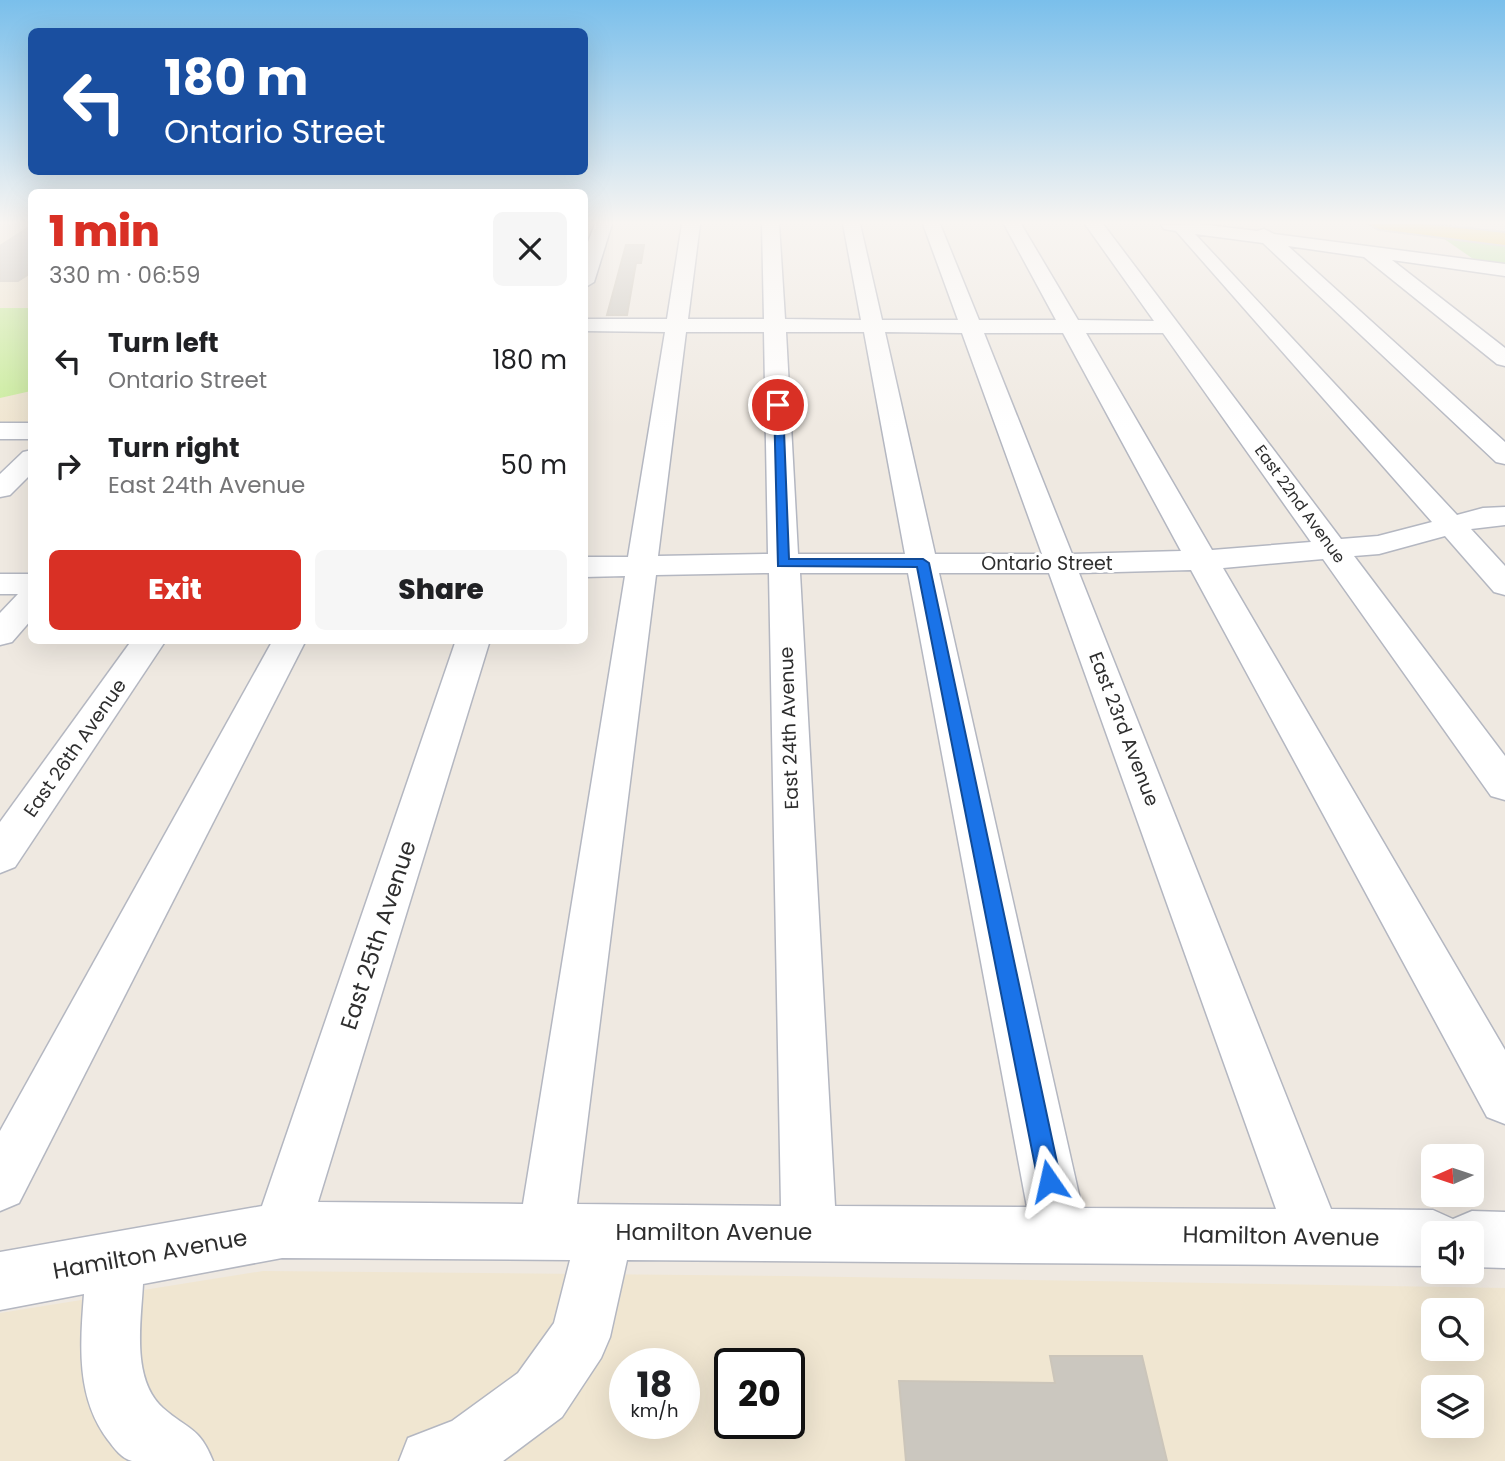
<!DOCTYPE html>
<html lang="en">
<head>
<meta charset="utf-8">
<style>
  body { margin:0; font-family:Poppins,sans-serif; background:#f6f6f6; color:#202124; height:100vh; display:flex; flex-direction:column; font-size:26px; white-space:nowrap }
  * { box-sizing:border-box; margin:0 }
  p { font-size:23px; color:#757577 }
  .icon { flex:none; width:38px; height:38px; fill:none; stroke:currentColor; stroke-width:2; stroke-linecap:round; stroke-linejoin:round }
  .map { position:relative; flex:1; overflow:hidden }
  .side { position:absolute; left:28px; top:189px; width:560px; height:455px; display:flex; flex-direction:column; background:#fff; border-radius:10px; box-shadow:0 7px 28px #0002 }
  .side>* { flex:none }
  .hud { position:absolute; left:28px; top:28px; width:560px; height:147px; border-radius:10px; box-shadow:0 7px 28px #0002; background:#1a4fa0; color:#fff; overflow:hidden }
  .needle { width:46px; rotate:267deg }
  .buttons { position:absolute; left:1421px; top:1144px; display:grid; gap:14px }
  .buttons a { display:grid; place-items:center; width:63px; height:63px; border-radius:10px; background:#fff; box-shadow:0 7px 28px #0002; font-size:35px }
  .speed { position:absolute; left:609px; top:1348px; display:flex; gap:14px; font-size:35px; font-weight:700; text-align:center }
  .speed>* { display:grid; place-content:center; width:91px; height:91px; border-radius:50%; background:#fff; box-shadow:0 7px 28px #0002; line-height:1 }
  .speed small { font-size:18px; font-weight:400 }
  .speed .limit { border:4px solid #111; border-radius:10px; background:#fff; color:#111 }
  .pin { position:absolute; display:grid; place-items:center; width:60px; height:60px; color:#fff; margin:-30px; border:4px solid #fff; border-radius:50%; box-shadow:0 2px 7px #0007 }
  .me { position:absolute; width:77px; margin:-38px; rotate:349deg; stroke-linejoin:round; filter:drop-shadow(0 0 5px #0008) }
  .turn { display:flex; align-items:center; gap:24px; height:147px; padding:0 21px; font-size:32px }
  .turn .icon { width:91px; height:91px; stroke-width:2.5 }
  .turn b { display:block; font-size:49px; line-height:60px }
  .round { display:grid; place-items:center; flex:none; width:74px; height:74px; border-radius:10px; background:#f6f6f6 }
  .overview { display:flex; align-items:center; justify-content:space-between; height:119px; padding:0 21px }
  h1 { font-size:42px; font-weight:800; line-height:52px; color:#d93025 }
  .cta { display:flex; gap:14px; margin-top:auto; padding:14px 21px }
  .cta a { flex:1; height:80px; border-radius:10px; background:#d93025; color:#fff; font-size:28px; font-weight:800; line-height:80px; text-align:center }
  .cta a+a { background:#f6f6f6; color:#202124 }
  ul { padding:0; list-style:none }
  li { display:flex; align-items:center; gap:21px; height:105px; padding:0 21px }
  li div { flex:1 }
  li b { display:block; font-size:26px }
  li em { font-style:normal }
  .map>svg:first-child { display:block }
  .education { fill:#f0e6d1; fill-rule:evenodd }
  .green { fill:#b6e59e }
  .pitch { fill:#c9ec9a }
  .building { fill:#cbc7bf; stroke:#cbc5ba; stroke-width:2 }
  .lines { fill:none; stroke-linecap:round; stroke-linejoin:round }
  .minor-casing { stroke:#b4b7c1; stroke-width:3 }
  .major-casing { stroke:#c9c9c9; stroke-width:4 }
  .minor { fill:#fff; fill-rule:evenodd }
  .major { fill:#f2d163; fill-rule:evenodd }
  .route { fill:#1a73e8; stroke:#114b97; stroke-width:2 }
  .labels { text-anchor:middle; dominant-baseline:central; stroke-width:6; stroke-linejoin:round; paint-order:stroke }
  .far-street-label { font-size:16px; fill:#2e2e2e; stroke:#fff }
  .street-label { font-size:19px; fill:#2e2e2e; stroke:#fff }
  .near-street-label { font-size:23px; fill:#2e2e2e; stroke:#fff }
</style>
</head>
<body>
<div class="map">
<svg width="1505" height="1461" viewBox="0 0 1505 1461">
  <rect width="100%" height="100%" fill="#efe9e1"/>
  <g class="education">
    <rect x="0" y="224" width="31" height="201"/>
    <path d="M 263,1271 L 786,1276 L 1505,1288 L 1505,1461 L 0,1461 L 0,1313 ZM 1433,1311 L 1472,1311 L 1472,1349 L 1433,1349 ZM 625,1363 L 684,1363 L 684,1423 L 625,1423 ZM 730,1363 L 789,1363 L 789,1423 L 730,1423 ZM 1433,1388 L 1472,1388 L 1472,1426 L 1433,1426 Z"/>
  </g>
  <path class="green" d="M 1440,236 L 1505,245 L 1505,269 L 1482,265 Z"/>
  <path class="pitch" d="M 0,308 L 32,308 L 31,391 L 0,398 Z"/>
  <g class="building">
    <path d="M 32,225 L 32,272 L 18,281 L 0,281 L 0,246 Z"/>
    <path d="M 626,245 L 644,245 L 641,263 L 636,263 L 627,315 L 607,315 Z"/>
    <path d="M 1050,1356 L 1142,1356 L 1167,1461 L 906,1461 L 899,1381 L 1055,1383 Z"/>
  </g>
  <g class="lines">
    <defs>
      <g id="minor">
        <path d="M 595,224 L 612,224 L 594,282 L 584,288 L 584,252 Z"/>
        <path d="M 682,224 L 700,224 L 688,319 L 764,319 L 762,224 L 779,224 L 785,319 L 861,320 L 843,224 L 860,224 L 882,320 L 958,320 L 923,224 L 940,224 L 979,320 L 1056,320 L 1004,224 L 1021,224 L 1078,320 L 1154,321 L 1085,224 L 1103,224 L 1341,539 L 1378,536 L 1432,522 L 1176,231 L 1164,229 L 1161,225 L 1199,224 L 1257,231 L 1264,229 L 1274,234 L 1505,264 L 1505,276 L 1392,260 L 1505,348 L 1505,366 L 1497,364 L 1364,257 L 1288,246 L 1505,442 L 1505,464 L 1496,462 L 1263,243 L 1195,234 L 1457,515 L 1483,508 L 1505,507 L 1505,525 L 1471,529 L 1505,566 L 1505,595 L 1494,592 L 1445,536 L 1379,554 L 1354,556 L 1505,756 L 1505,800 L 1491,796 L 1323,559 L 1223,568 L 1505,1050 L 1505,1124 L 1487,1117 L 1191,570 L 1079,573 L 1331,1209 L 1433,1210 L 1453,1219 L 1472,1211 L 1505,1212 L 1505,1268 L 1472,1267 L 1472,1234 L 1433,1234 L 1433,1266 L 627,1260 L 610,1337 L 601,1358 L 562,1417 L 503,1461 L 399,1461 L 408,1438 L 452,1421 L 518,1373 L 554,1323 L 570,1260 L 282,1258 L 143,1284 C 141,1322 131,1379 163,1408 C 188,1430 199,1426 213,1461 C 187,1461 157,1461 132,1461 C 122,1459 114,1448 108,1440 C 76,1398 80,1345 84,1294 L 0,1310 L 0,1252 L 262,1206 L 456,640 L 490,640 L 318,1202 L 523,1204 L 625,576 L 584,577 L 584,557 L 628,557 L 665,332 L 584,331 L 584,319 L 667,319 ZM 686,332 L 764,332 L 768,554 L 658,556 ZM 786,332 L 864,332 L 905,554 L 798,554 ZM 885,332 L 962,333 L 1042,554 L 935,554 ZM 984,333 L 1063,333 L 1181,551 L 1072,554 ZM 1086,333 L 1163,333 L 1311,542 L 1212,550 ZM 769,573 L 781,1206 L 577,1204 L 656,575 ZM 800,573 L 908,573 L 1027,1207 L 835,1206 ZM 939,573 L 1049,573 L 1276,1209 L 1082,1208 Z"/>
        <rect x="0" y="423" width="32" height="16"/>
        <path d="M 32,450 L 32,473 L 10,495 L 0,497 L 0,474 L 23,452 Z"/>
        <path d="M 0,574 L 32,574 L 32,619 L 12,642 L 0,645 L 0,613 L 18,594 L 0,594 Z"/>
        <path d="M 132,640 L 166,640 L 15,867 L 0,873 L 0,822 Z"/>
        <path d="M 273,640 L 306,640 L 19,1203 L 0,1211 L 0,1131 Z"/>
      </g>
      <path id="major" d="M 1370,224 L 1422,224 L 1505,233 L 1505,245 L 1379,229 Z"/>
    </defs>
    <use href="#minor" class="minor-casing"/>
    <use href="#major" class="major-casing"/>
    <use href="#minor" class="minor"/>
    <use href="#major" class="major"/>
  </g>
  <linearGradient id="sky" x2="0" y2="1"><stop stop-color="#7abfeb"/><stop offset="0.52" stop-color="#f8f5f2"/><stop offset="1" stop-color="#f8f5f2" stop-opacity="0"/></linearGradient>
  <rect width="1505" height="428" fill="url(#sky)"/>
  <path class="route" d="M 774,403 L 783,405 L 789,559 L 923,559 L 929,563 L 1061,1181 L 1058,1189 L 1049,1192 L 1041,1189 L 1038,1181 L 917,567 L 778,566 Z"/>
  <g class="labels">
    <g class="far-street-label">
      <text transform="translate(1300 504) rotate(54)">East 22nd Avenue</text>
    </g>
    <g class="street-label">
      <text x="1047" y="563">Ontario Street</text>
      <text transform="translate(789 728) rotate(-92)">East 24th Avenue</text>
      <text transform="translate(1124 729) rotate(69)">East 23rd Avenue</text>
      <text transform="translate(75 748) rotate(-55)">East 26th Avenue</text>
    </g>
    <g class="near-street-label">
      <text transform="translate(378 935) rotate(-72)">East 25th Avenue</text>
      <text x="714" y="1232">Hamilton Avenue</text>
      <text transform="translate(1281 1236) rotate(1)">Hamilton Avenue</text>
      <text transform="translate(150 1254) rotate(-10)">Hamilton Avenue</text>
    </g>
  </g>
</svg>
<div class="buttons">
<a><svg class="needle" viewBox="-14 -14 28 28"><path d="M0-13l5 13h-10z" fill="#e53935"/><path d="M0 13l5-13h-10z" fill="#757577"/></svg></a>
<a><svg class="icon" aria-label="sound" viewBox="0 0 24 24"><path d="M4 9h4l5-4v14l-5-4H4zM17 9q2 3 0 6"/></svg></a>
<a><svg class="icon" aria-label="search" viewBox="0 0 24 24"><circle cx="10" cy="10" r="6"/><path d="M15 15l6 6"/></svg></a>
<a><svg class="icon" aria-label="layers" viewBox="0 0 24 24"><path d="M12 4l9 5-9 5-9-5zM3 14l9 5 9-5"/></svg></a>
</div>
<div class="speed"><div>18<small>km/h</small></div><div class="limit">20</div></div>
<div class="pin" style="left:778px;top:405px;background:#d93025"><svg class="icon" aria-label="arrive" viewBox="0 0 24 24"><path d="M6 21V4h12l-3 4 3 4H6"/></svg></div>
<svg class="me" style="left:1049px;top:1181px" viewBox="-20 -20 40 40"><path d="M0-17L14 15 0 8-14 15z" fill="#1a73e8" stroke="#fff" stroke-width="4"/></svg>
<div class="hud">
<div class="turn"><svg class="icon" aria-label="left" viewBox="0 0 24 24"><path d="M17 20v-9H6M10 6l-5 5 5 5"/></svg><div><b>180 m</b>Ontario Street</div></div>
</div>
<section class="side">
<div class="overview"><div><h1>1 min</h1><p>330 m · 06:59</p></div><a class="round"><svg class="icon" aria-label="close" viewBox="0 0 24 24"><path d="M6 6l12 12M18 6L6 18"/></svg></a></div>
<ul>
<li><svg class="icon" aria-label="left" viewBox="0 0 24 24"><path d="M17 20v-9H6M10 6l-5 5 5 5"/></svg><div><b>Turn left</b><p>Ontario Street</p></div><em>180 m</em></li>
<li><svg class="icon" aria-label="right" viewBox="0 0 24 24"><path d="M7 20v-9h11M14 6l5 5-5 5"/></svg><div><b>Turn right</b><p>East 24th Avenue</p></div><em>50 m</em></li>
</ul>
<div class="cta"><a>Exit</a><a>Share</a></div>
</section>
</div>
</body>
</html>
